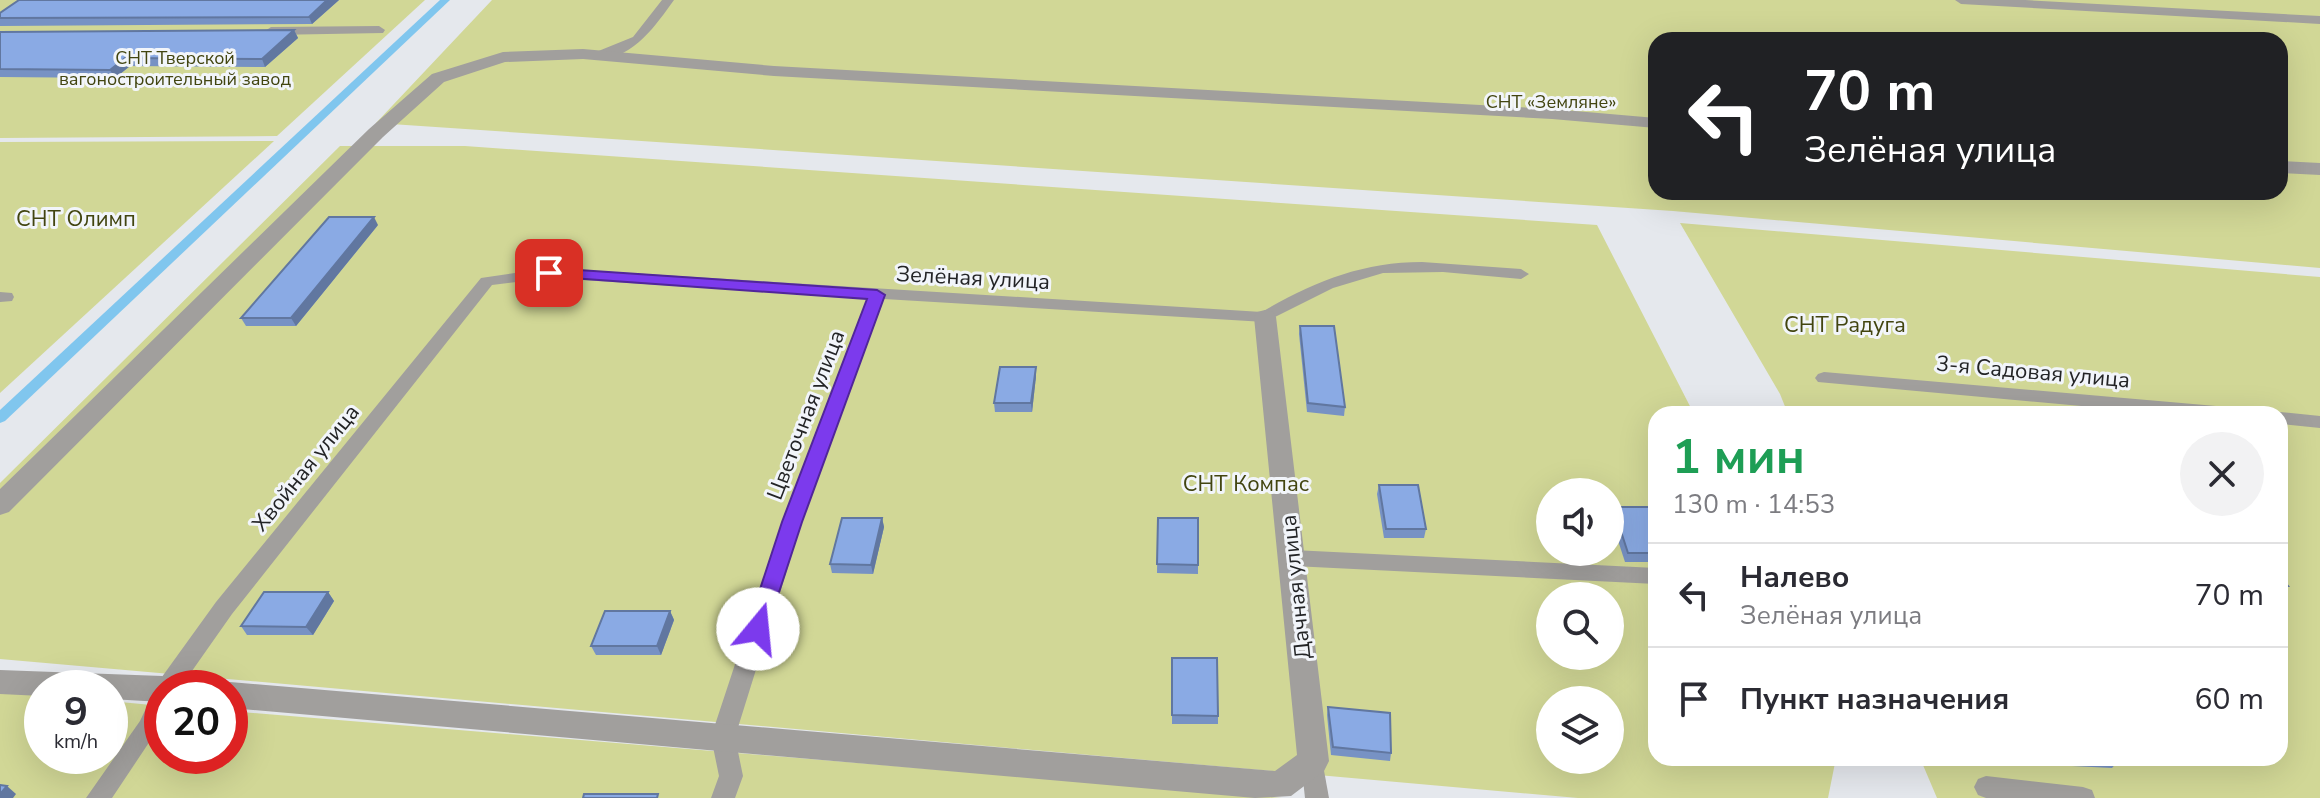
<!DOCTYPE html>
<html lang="ru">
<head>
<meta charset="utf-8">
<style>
  body { margin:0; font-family:"Nunito Sans",sans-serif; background:#f2f2f3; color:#2b2b33; height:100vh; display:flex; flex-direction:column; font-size:30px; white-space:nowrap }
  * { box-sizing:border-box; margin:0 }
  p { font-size:26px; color:#7c7c81 }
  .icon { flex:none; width:44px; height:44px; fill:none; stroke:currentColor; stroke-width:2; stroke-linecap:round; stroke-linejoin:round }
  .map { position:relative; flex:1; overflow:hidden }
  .drawer { position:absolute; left:1648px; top:406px; width:640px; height:360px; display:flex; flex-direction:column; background:#fff; border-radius:24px; box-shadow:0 8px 32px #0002 }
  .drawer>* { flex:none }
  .top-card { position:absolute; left:1648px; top:32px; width:640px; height:168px; border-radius:24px; box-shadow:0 8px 32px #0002; background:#202124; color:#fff; overflow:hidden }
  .buttons { position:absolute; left:1536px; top:478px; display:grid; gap:16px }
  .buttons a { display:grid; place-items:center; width:88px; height:88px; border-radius:50%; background:#fff; box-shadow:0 8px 32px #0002; font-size:40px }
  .speed { position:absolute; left:24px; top:670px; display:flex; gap:16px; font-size:40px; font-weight:700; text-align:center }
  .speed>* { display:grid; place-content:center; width:104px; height:104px; border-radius:50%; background:#fff; box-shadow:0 8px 32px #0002; line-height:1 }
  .speed small { font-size:20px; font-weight:400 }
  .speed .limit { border:12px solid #d22; background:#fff; color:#111 }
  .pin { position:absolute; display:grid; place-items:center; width:68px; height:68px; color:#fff; margin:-34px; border-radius:16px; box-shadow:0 4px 12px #0006 }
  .me { position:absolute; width:88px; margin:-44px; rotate:17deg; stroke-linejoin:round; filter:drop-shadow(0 0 6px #0008) }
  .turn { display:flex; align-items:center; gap:28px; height:168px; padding:0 24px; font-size:36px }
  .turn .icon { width:104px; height:104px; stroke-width:2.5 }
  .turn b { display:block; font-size:56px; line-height:68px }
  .round { display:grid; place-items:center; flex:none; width:84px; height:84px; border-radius:42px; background:#f2f2f3 }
  .summary { display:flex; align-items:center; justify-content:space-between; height:136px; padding:0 24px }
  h1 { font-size:48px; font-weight:700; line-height:60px; color:#1e9e55 }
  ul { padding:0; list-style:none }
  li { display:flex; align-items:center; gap:24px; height:104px; padding:0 24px; border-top:2px solid #e1e1e2 }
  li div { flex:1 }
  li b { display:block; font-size:30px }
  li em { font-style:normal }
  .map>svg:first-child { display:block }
  .green { fill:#d1d796; fill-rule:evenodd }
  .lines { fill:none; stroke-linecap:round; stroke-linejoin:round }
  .stream { fill:#80c6ee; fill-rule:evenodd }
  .lane { fill:#a19f9d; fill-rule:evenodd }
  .street { fill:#a19f9d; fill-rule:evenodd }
  .wall { fill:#7792c4 }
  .shaded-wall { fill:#6177a0 }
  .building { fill:#8aaae4; stroke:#6177a0; stroke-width:2 }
  .route { fill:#7c3aed; stroke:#51269a; stroke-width:2 }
  .labels { text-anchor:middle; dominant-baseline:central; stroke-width:6; stroke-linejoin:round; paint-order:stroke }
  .far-park-label { font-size:18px; fill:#424510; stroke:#f2f5fa }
  .park-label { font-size:22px; fill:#424510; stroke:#f2f5fa }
  .street-label { font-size:22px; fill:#232426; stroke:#f2f5fa }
</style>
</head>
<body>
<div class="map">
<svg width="2320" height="798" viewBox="0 0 2320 798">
  <rect width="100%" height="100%" fill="#e5e8ed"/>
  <g class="green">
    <path d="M 0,0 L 425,0 L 277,136 L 0,138 Z"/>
    <path d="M 492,0 L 2320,0 L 2320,268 L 1673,211 L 376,123 ZM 1656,40 L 2280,40 L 2280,192 L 1656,192 Z"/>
    <path d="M 274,141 L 0,393 L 0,142 Z"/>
    <path d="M 340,146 L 465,146 L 1597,225 L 1694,414 L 1656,414 L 1656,758 L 1836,758 L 1828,798 L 1578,798 L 0,659 L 0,483 ZM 1550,492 L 1610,492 L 1610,552 L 1550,552 ZM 1550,596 L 1610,596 L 1610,656 L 1550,656 ZM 1550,700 L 1610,700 L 1610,760 L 1550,760 Z"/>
    <path d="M 1680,223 L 2320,277 L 2320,798 L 1937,798 L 1920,758 L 2280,758 L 2280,414 L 1788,414 L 1780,394 Z"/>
    <path d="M 0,692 L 42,696 L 42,756 L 110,756 L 110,701 L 162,706 L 162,756 L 230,756 L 230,711 L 1282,798 L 0,798 Z"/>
  </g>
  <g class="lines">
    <path class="stream" d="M 440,0 L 450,0 L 5,421 L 0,423 L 0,410 Z"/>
    <g class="lane">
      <path d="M 662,0 L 674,0 C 656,25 631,62 596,58 L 596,52 L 633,37 Z"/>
      <path d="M 1955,0 L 2025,0 L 2320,16 L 2320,24 L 1961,4 Z"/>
      <path d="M 379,26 L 385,30 L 383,33 L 271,35 L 265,31 L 271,27 Z"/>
      <path d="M 1422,262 L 1521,269 L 1529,274 L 1521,279 L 1443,272 L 1383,273 L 1333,288 L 1265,322 L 884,299 L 802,522 L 735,737 L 743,776 L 735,798 L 711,798 L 719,776 L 711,737 L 782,522 L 868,298 L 549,278 L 492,285 L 232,614 L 180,688 L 162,688 L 162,723 L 112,798 L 86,798 L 140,721 L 159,681 L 216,602 L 481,278 L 549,268 L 1262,312 C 1313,282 1362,262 1422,262 Z"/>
      <path d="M 0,292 L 12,293 L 14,297 L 12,301 L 0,302 Z"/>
      <path d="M 1824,372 L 2239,408 L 2248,414 L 2169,414 L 1818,382 L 1815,378 L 1818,374 Z"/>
      <path d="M 2280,412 L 2320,416 L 2320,428 L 2280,424 L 2280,414 L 2273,414 Z"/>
      <path d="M 1293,550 L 1656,568 L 1656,584 L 1293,566 L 1286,563 L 1283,558 L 1286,553 Z"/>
      <path d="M 1313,751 L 1321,754 L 1329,798 L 1305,798 L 1301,761 L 1305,754 Z"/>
      <path d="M 1986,776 L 2083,787 L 2092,790 L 2095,798 L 1986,798 L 1978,795 L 1974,787 L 1978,779 Z"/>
    </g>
    <g class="street">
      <path d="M 583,49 L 774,66 L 1552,109 L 1656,118 L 1656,128 L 1552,119 L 774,76 L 583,59 L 505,62 L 444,82 L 383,137 L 9,512 L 0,515 L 0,489 L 369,129 L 432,74 L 503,52 Z"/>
      <path d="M 2280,161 L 2320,163 L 2320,175 L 2280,173 Z"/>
      <path d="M 1265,310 L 1273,312 L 1276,317 L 1329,761 L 1324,771 L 1291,796 L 1255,798 L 230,708 L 230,688 L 218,688 L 230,682 L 1275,771 L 1297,755 L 1254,317 L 1257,312 Z"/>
      <path d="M 0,670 L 162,676 L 173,680 L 176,688 L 162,688 L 162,702 L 110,699 L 110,688 L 42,688 L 42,696 L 0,694 Z"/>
    </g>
  </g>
  <g class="wall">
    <path d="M 339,0 L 312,24 L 0,26 L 0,13 Z"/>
    <path d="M 294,30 L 298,38 L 265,67 L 130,66 L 115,78 L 0,77 L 0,32 Z"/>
    <path d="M 378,225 L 296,326 L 246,326 L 241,318 Z"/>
    <path d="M 1300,326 L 1345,407 L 1344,416 L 1307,412 L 1299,334 Z"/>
    <path d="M 1036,376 L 1032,412 L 995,412 L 994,403 Z"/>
    <path d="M 1379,485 L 1426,529 L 1424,538 L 1384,538 L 1377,494 Z"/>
    <path d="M 1613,507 L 1656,515 L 1656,562 L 1625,562 L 1610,516 Z"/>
    <path d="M 882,518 L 884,527 L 873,574 L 832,573 L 830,564 Z"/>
    <path d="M 1158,518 L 1198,518 L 1198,574 L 1157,573 Z"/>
    <path d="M 2280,576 L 2288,586 L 2280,595 Z"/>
    <path d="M 328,592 L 334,601 L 313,635 L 247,635 L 241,626 Z"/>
    <path d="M 670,611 L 674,620 L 661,655 L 596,655 L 591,646 Z"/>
    <path d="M 1172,658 L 1218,716 L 1218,724 L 1172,724 Z"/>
    <path d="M 1328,707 L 1391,753 L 1390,761 L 1331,755 L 1327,715 Z"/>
    <path d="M 2049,758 L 2119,758 L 2120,759 L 2112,768 L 2052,765 Z"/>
  </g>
  <g class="shaded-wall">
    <path d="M 327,0 L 339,0 L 312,24 L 309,17 Z"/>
    <path d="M 294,30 L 298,38 L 265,67 L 262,59 Z"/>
    <path d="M 125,58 L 130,66 L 115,78 L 110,70 Z"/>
    <path d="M 374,217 L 378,225 L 296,326 L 291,318 Z"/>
    <path d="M 1036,367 L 1036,376 L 1032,412 L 1031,403 Z"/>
    <path d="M 882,518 L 884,527 L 873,574 L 871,565 Z"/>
    <path d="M 328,592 L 334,601 L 313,635 L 306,627 Z"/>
    <path d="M 670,611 L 674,620 L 661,655 L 657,646 Z"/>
    <path d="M 7,786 L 16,794 L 13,798 L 0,798 L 0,794 Z"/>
  </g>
  <g class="building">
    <path d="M 19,0 L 327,0 L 309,17 L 0,18 L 0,13 Z"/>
    <path d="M 294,30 L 262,59 L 125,58 L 110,70 L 0,69 L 0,32 Z"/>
    <path d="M 329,217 L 374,217 L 291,318 L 241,318 Z"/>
    <path d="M 1300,326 L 1334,326 L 1345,407 L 1308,403 Z"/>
    <path d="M 1000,367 L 1036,367 L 1031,403 L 994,403 Z"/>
    <path d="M 1379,485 L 1418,485 L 1426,529 L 1386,529 Z"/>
    <path d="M 1613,507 L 1653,507 L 1656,515 L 1656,553 L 1628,553 Z"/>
    <path d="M 842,518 L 882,518 L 871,565 L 830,564 Z"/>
    <path d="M 1158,518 L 1198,518 L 1198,565 L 1157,564 Z"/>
    <path d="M 2280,576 L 2288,586 L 2280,586 Z"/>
    <path d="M 264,592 L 328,592 L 306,627 L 241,626 Z"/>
    <path d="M 605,611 L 670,611 L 657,646 L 591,646 Z"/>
    <path d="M 1172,658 L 1217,658 L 1218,716 L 1172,715 Z"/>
    <path d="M 1328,707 L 1390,713 L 1391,753 L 1333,747 Z"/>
    <path d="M 0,785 L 7,786 L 0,794 Z"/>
    <path d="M 584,794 L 658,794 L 657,798 L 583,798 Z"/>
  </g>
  <path class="route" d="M 549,268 L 877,290 L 885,295 L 802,522 L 765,635 L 758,638 L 750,635 L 747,629 L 782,522 L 867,299 L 543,276 L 541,273 Z"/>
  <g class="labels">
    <g class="far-park-label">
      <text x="175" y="58">СНТ Тверской<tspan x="175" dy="21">вагоностроительный завод</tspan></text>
      <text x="1551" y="102">СНТ «Земляне»</text>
    </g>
    <g class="park-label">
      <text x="76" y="219">СНТ Олимп</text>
      <text x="1845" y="325">СНТ Радуга</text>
      <text x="1246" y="484">СНТ Компас</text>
    </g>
    <g class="street-label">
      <text transform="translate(973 278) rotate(3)">Зелёная улица</text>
      <text transform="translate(2033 372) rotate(5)">3-я Садовая улица</text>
      <text transform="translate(806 415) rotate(-69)">Цветочная улица</text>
      <text transform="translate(306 468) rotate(-51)">Хвойная улица</text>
      <text transform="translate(1296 587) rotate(-96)">Дачная улица</text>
    </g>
  </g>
</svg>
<div class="buttons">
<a><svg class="icon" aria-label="sound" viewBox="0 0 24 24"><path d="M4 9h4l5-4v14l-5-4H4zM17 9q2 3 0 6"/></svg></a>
<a><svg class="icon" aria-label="search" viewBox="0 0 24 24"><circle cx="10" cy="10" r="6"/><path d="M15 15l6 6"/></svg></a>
<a><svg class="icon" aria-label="layers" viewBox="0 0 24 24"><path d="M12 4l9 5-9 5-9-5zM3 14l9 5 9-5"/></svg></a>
</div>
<div class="speed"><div>9<small>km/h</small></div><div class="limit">20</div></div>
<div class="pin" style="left:549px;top:273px;background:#d93025"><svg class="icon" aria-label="arrive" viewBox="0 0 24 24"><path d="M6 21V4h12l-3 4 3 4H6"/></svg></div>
<svg class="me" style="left:758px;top:629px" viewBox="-20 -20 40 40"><circle r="19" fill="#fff"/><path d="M0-13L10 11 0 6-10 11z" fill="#7c3aed"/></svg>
<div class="top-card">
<div class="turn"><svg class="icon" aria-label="left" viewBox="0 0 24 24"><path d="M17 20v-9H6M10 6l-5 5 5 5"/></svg><div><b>70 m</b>Зелёная улица</div></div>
</div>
<section class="drawer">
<div class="summary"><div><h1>1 мин</h1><p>130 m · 14:53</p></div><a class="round"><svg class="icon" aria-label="close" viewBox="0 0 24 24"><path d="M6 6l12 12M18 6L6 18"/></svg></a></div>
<ul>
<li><svg class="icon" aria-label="left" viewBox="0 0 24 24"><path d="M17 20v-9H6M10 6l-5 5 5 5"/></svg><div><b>Налево</b><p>Зелёная улица</p></div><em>70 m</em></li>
<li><svg class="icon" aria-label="arrive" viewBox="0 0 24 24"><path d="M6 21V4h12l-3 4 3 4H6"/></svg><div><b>Пункт назначения</b></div><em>60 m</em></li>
</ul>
</section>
</div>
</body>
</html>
